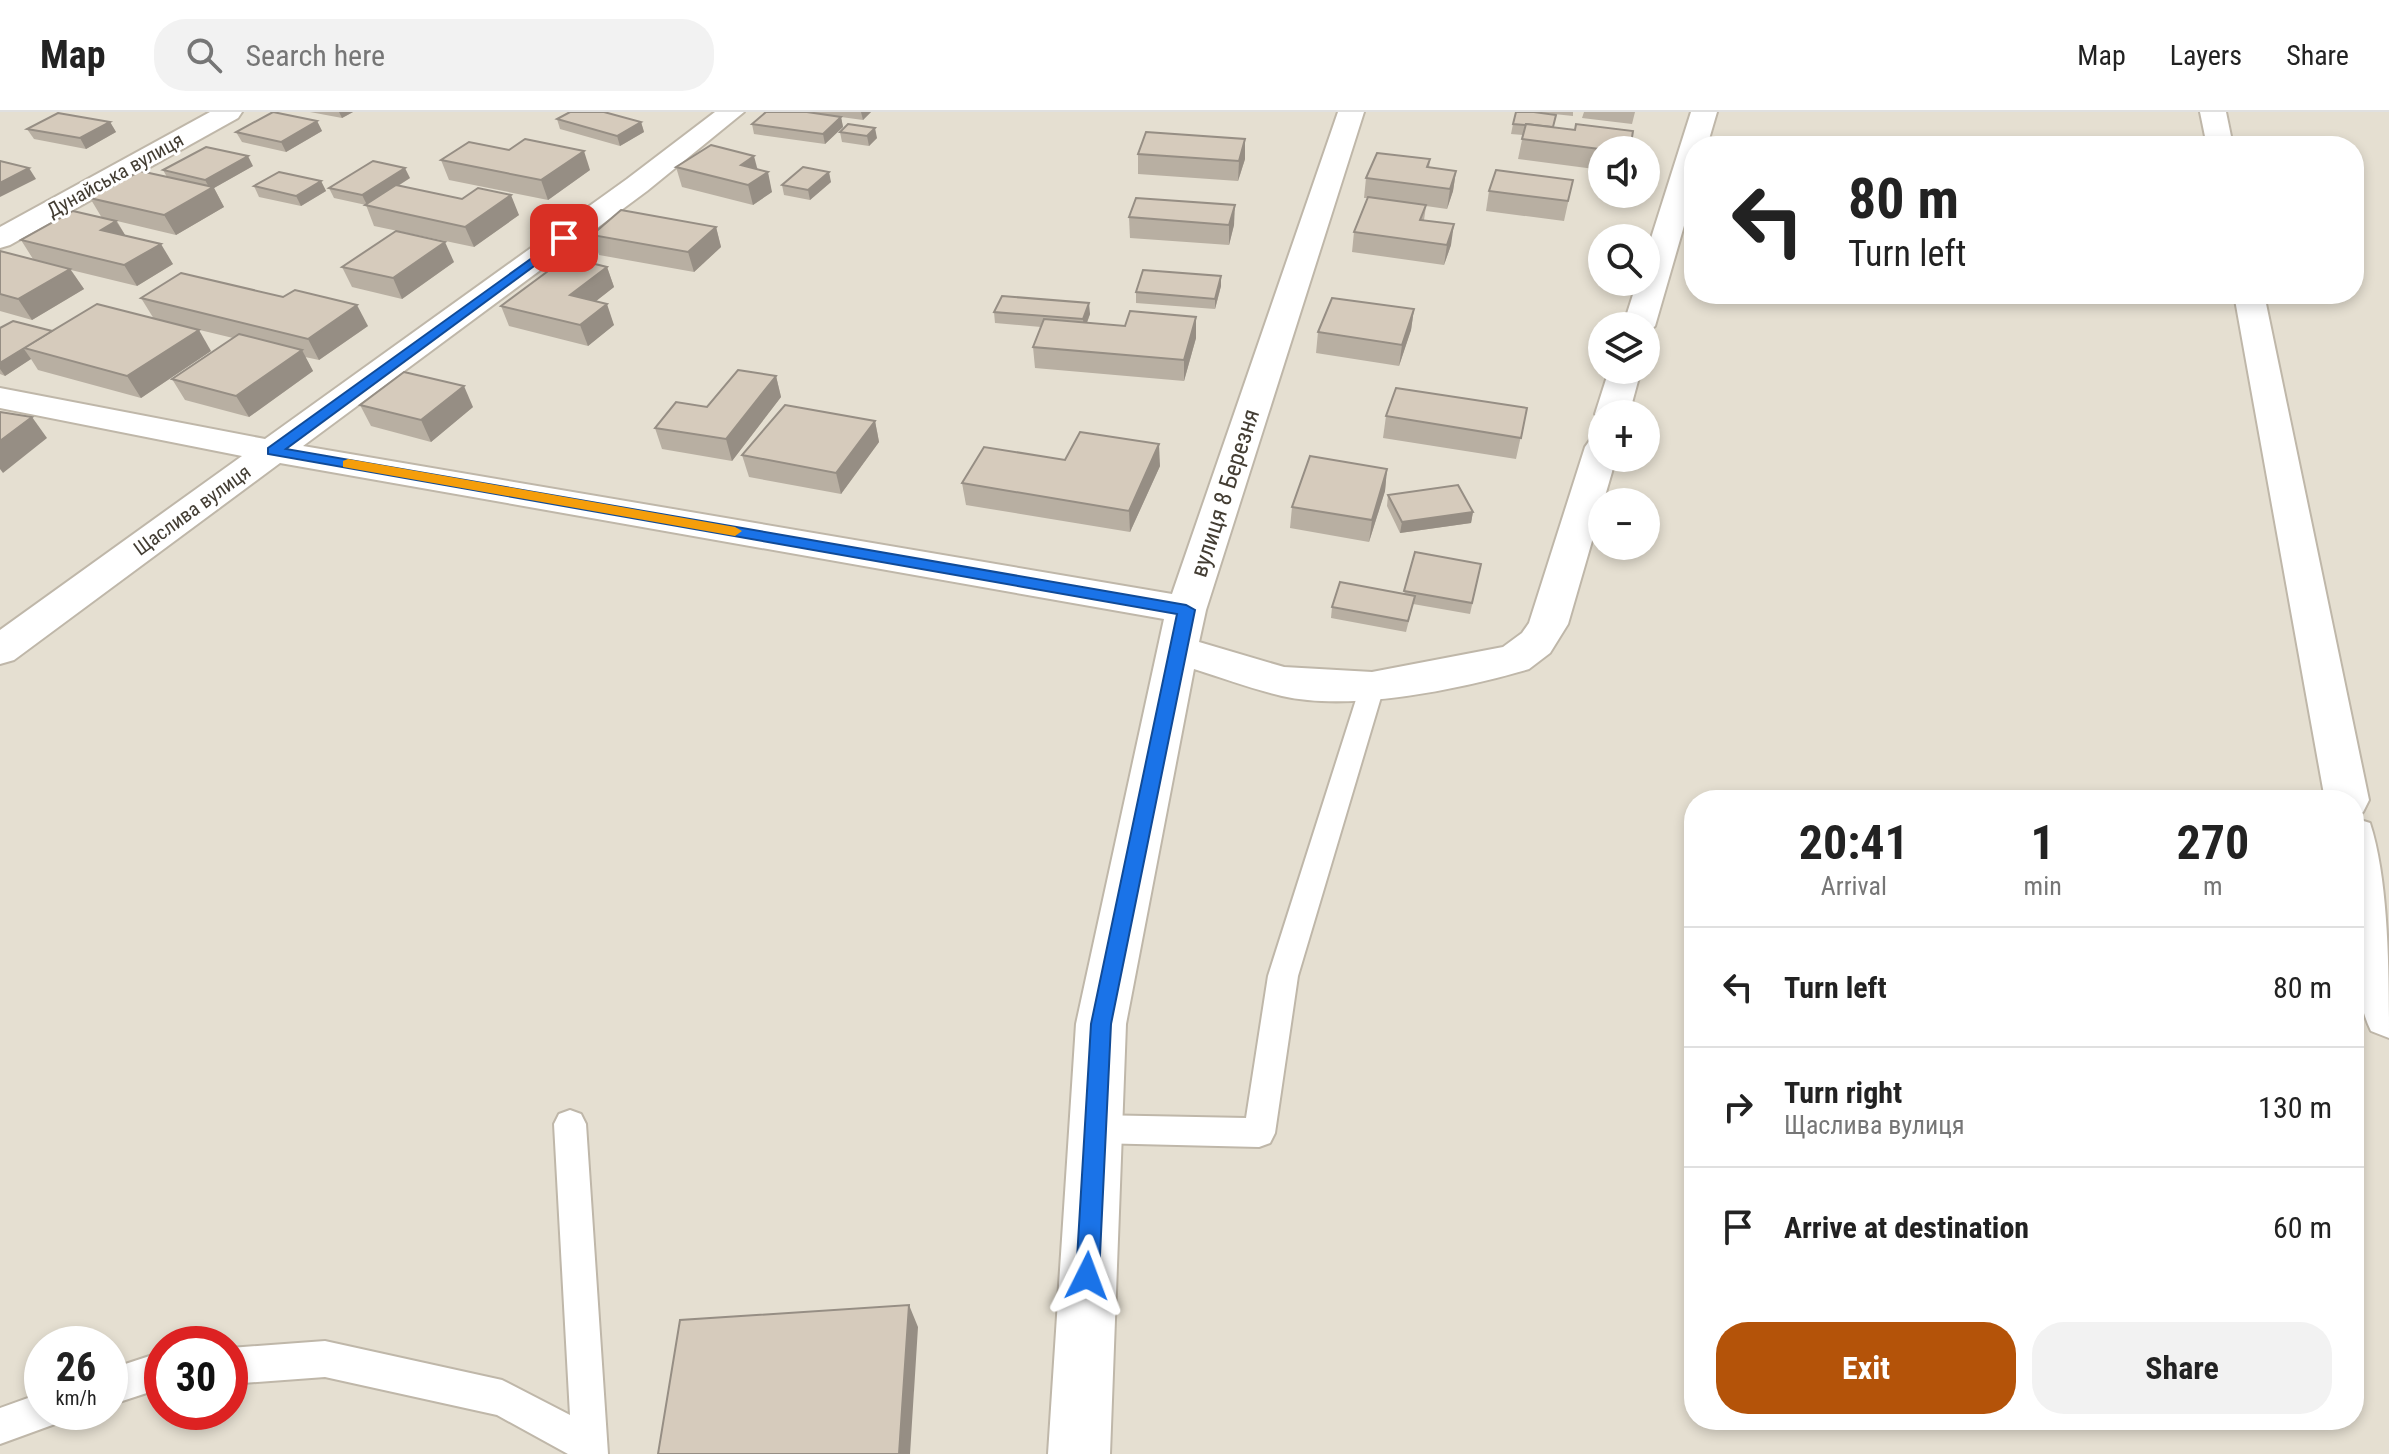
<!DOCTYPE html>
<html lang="en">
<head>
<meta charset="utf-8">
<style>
  body { margin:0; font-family:"Roboto Condensed",sans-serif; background:#f2f2f2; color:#222; height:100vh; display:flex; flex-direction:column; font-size:30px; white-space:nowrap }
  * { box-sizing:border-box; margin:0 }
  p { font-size:26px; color:#767676 }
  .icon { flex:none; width:44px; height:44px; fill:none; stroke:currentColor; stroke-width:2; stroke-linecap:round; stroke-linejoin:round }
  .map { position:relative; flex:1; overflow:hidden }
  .details { position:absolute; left:1684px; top:678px; width:680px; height:640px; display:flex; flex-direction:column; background:#fff; border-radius:32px; box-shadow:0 4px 12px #0003 }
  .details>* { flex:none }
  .banner { position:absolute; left:1684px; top:24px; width:680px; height:168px; border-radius:32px; box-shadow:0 4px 12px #0003; background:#fff; color:#222; overflow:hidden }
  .tools { position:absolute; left:1588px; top:24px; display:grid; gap:16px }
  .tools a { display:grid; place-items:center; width:72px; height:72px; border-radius:50%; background:#fff; box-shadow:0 4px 12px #0003; font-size:40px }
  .speed { position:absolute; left:24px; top:1214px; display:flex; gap:16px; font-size:40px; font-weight:700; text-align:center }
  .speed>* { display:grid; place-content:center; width:104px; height:104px; border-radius:50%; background:#fff; box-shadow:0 4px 12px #0003; line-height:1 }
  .speed small { font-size:20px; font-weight:400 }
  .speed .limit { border:12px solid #d22; background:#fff; color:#111 }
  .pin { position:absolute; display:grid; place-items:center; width:68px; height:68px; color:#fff; margin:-34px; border-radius:16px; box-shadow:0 4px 12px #0006 }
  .me { position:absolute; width:88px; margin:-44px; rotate:3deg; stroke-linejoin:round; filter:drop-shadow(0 0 6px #0008) }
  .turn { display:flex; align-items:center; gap:28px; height:168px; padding:0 32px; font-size:36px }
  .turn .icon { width:104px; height:104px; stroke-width:2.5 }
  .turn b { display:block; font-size:56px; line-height:68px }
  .eta { display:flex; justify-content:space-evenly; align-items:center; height:136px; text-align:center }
  .eta b { font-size:48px; font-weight:700; line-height:56px }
  .cta { display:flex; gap:16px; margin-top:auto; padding:16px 32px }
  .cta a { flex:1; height:92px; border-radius:32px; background:#b45309; color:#fff; font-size:32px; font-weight:700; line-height:92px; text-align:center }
  .cta a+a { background:#f2f2f2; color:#222 }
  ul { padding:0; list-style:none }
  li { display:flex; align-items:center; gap:24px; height:120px; padding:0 32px; border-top:2px solid #e0e0e0 }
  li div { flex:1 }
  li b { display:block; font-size:30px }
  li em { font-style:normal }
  header { display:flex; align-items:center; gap:48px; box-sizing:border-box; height:112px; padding:0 40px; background:#fff; border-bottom:2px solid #e0e0e0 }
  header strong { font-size:38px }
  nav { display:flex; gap:44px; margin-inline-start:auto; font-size:28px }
  .search { width:560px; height:72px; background:#f2f2f2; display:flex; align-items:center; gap:20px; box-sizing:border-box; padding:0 28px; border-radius:32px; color:#767676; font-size:30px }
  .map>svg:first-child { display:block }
  .residential { fill:#e5dfd1; fill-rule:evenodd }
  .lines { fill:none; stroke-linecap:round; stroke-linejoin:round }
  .lane-casing { stroke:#bfb7a9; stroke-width:4 }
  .street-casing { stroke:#bfb7a9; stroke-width:4 }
  .lane { fill:#fff; fill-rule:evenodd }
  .street { fill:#fff; fill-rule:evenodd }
  .wall { fill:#b8afa2 }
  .shaded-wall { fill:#968e84 }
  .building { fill:#d6cbbc; stroke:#968e84; stroke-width:2 }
  .route { fill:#1a73e8; stroke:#114b97; stroke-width:2 }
  .slow { fill:#f59e0b }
  .labels { text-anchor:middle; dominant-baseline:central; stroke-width:6; stroke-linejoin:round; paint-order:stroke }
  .far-street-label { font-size:20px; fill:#433d33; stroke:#fff }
  .street-label { font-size:24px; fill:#433d33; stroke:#fff }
</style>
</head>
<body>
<header>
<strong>Map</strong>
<div class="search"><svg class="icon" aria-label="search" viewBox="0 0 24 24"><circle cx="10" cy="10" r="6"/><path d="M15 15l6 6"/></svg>Search here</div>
<nav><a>Map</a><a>Layers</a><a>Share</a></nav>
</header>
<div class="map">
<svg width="2389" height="1342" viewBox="0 0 2389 1342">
  <rect width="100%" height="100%" fill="#f1ede3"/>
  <path class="residential" d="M 0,0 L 2389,0 L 2389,1342 L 0,1342 ZM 1694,34 L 2354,34 L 2354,182 L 1694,182 ZM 1602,38 L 1646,38 L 1646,82 L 1602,82 ZM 1602,126 L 1646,126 L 1646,170 L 1602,170 ZM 1602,214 L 1646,214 L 1646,258 L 1602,258 ZM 1602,302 L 1646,302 L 1646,346 L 1602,346 ZM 1602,390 L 1646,390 L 1646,434 L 1602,434 ZM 1694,688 L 2354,688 L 2354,1308 L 1694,1308 ZM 42,1232 L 110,1232 L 110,1300 L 42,1300 ZM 162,1232 L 230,1232 L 230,1300 L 162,1300 Z"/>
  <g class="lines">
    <defs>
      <g id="lane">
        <path d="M 1372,566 L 1381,569 L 1384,575 L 1298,864 L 1275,1021 L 1270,1031 L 1259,1035 L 1095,1031 L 1084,1027 L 1079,1017 L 1084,1007 L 1095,1003 L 1246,1006 L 1268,864 L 1360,575 L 1363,569 Z"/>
        <path d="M 570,998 L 581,1002 L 586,1012 L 608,1342 L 568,1342 L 497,1303 L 325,1265 L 230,1272 L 230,1236 L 325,1229 L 502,1268 L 570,1303 L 554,1012 L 559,1002 Z"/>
        <path d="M 162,1240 L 162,1276 L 110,1293 L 110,1257 Z"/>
        <path d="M 42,1281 L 42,1300 L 60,1300 L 55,1312 L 0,1332 L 0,1296 Z"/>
      </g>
      <g id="street">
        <path d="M 210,0 L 242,0 L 238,6 L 10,133 L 0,136 L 0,115 Z"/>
        <path d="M 715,0 L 744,0 L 647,79 L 303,334 L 1172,482 L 1338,0 L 1364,0 L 1206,498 L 1199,530 L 1284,555 L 1372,560 L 1503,535 L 1522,521 L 1529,511 L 1585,335 L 1590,328 L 1602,325 L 1602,346 L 1616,346 L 1568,512 L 1550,541 L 1529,557 C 1461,577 1351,600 1282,584 C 1252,577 1223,566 1194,557 L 1126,912 L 1110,1342 L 1048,1342 L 1076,912 L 1164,507 L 280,351 L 14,548 L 0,552 L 0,518 L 242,344 L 0,296 L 0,276 L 265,327 L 627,67 Z"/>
        <path d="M 1691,0 L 1717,0 L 1707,34 L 1694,34 L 1694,79 L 1655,214 L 1646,222 L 1646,214 L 1623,214 L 1637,170 L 1646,170 L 1646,142 Z"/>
        <path d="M 2200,0 L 2226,0 L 2233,34 L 2207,34 Z"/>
        <path d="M 2234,182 L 2264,182 L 2369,688 L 2363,700 L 2354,703 L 2354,688 L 2325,688 Z"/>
        <path d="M 1609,258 L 1641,258 L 1629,302 L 1602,302 L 1602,310 L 1595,302 Z"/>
        <path d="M 2354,706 L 2370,711 C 2389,769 2389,862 2389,926 L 2371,919 C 2343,860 2354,771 2354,706 Z"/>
      </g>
    </defs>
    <use href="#lane" class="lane-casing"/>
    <use href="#street" class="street-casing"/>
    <use href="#lane" class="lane"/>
    <use href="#street" class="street"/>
  </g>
  <g class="wall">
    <path d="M 310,0 L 353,0 L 342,6 Z"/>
    <path d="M 766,0 L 871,0 L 863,8 L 841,5 L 843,15 L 825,32 L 754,22 L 752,12 Z"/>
    <path d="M 1535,0 L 1573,0 L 1573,4 Z"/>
    <path d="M 1584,0 L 1635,0 L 1632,12 L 1582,6 Z"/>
    <path d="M 557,7 L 641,10 L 644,20 L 620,34 L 560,17 Z"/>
    <path d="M 317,9 L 322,19 L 286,40 L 242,30 L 236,20 Z"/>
    <path d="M 110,10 L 116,20 L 86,37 L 34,27 L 27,17 Z"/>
    <path d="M 1513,12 L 1554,15 L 1630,38 L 1602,38 L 1602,58 L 1518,47 L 1523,23 L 1511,22 Z"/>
    <path d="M 840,20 L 877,26 L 869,34 L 842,30 Z"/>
    <path d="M 1245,27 L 1245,47 L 1238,69 L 1138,62 L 1138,42 Z"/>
    <path d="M 1430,47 L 1429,56 L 1456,59 L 1453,79 L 1447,97 L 1426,94 L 1424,108 L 1451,133 L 1444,153 L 1352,140 L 1354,120 L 1368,86 L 1364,86 L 1366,66 Z"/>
    <path d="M 441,48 L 590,58 L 548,88 L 449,68 Z"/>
    <path d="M 253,54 L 214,76 L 224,95 L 176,123 L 117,109 L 125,123 L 173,152 L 137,174 L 71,158 L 84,177 L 32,208 L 0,199 L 0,139 L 33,147 L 21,128 L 102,106 L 90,86 L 167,65 L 163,58 Z"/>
    <path d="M 676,55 L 757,57 L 772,80 L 753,93 L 682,75 Z"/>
    <path d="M 410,66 L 398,74 L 519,103 L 474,135 L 374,114 L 366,93 L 334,86 L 329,76 Z"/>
    <path d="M 1573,68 L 1564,109 L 1486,99 L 1489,79 Z"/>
    <path d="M 321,69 L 326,79 L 301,94 L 259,85 L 254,74 Z"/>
    <path d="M 831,70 L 810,88 L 784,83 L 782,73 Z"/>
    <path d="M 1129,105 L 1234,113 L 1229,133 L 1130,126 Z"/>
    <path d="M 716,115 L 721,135 L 694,160 L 599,143 L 592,123 Z"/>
    <path d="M 454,150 L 402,187 L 352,175 L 342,155 Z"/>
    <path d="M 607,155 L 614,175 L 596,189 L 614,213 L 588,234 L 509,214 L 501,194 Z"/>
    <path d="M 1221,174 L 1215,197 L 1136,191 L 1136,180 Z"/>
    <path d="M 141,186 L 368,214 L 319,248 L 305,245 L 313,259 L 249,305 L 185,288 L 172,267 L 233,226 L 154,207 Z"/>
    <path d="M 1414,197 L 1411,218 L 1399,254 L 1316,241 L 1318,220 Z"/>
    <path d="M 994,200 L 1090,202 L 1087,211 L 1125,214 L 1196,205 L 1196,226 L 1184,269 L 1035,256 L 1033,235 L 1041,215 L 995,211 Z"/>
    <path d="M 0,216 L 52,219 L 211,239 L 141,286 L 38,258 L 31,247 L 5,264 L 0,262 Z"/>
    <path d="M 776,264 L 781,285 L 732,349 L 662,337 L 655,316 L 707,295 Z"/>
    <path d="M 360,293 L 473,295 L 431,330 L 371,314 Z"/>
    <path d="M 1527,296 L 1516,347 L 1383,326 L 1386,304 Z"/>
    <path d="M 875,309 L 879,330 L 841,382 L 749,365 L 742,343 Z"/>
    <path d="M 1065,348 L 1160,354 L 1130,420 L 966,393 L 962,371 Z"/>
    <path d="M 1387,357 L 1385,379 L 1369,430 L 1290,416 L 1292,395 Z"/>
    <path d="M 1388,383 L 1473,400 L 1471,411 L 1400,421 L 1387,394 Z"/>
    <path d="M 1415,440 L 1481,452 L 1470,502 L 1413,492 L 1406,520 L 1331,506 L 1332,495 L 1404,482 Z"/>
  </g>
  <g class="shaded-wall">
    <path d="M 339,0 L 353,0 L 342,6 Z"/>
    <path d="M 861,0 L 871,0 L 863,8 Z"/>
    <path d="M 841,5 L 843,15 L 825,32 L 823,22 Z"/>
    <path d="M 317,9 L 322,19 L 286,40 L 281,30 Z"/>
    <path d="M 110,10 L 116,20 L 86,37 L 80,26 Z"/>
    <path d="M 641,10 L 644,20 L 620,34 L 617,24 Z"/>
    <path d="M 875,16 L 877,26 L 869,34 L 867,24 Z"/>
    <path d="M 1245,27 L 1245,47 L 1238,69 L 1239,49 Z"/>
    <path d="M 584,39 L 590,58 L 548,88 L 541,68 Z"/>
    <path d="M 248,44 L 253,54 L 214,76 L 224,95 L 176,123 L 164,103 L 210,77 L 205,68 Z"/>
    <path d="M 754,44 L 759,63 L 741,53 Z"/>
    <path d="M 29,56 L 36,67 L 0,85 L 0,71 Z"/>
    <path d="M 405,56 L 410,66 L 367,93 L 362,83 Z"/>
    <path d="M 1456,59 L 1453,79 L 1447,97 L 1450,77 Z"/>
    <path d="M 768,60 L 772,80 L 753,93 L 748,73 Z"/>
    <path d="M 829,60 L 831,70 L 810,88 L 808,78 Z"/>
    <path d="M 321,69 L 326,79 L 301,94 L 296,84 Z"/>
    <path d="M 511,83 L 519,103 L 474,135 L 465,115 Z"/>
    <path d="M 1235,93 L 1234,113 L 1229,133 L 1229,113 Z"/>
    <path d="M 116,109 L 129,129 L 101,118 Z"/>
    <path d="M 1454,112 L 1451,133 L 1444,153 L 1447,133 Z"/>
    <path d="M 716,115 L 721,135 L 694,160 L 688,140 Z"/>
    <path d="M 445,130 L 454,150 L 402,187 L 393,166 Z"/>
    <path d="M 161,132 L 173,152 L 137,174 L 124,153 Z"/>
    <path d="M 607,155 L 614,175 L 577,204 L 570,183 Z"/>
    <path d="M 70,157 L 84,177 L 32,208 L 18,187 Z"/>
    <path d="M 1221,164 L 1221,174 L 1215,197 L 1215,187 Z"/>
    <path d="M 1089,191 L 1090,202 L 1084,218 L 1083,207 Z"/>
    <path d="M 607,192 L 614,213 L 588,234 L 580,213 Z"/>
    <path d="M 357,193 L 368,214 L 319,248 L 308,227 Z"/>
    <path d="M 1414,197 L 1411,218 L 1399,254 L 1402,233 Z"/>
    <path d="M 1196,205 L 1196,226 L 1184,269 L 1184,248 Z"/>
    <path d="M 199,218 L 211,239 L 141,286 L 127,264 Z"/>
    <path d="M 24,237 L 31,247 L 5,264 L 0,257 L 0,251 Z"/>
    <path d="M 302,238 L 313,259 L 249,305 L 236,284 Z"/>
    <path d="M 776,264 L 781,285 L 732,349 L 726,327 Z"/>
    <path d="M 464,274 L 473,295 L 431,330 L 421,308 Z"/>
    <path d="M 32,305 L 47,326 L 3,361 L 0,357 L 0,329 Z"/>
    <path d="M 875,309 L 879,330 L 841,382 L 836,361 Z"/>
    <path d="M 1159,332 L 1160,354 L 1130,420 L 1129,399 Z"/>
    <path d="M 1387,357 L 1385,379 L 1369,430 L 1372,408 Z"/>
    <path d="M 1473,400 L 1471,411 L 1400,421 L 1402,410 Z"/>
    <path d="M 909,1193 L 918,1215 L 910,1342 L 899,1342 Z"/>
  </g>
  <g class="building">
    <path d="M 273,0 L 317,9 L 281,30 L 236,20 Z"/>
    <path d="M 570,0 L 604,0 L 641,10 L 617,24 L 557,7 Z"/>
    <path d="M 766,0 L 807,0 L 841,5 L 823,22 L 752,12 Z"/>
    <path d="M 1516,0 L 1534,0 L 1556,3 L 1553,15 L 1526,12 L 1525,13 L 1513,12 Z"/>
    <path d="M 58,1 L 110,10 L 80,26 L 27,17 Z"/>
    <path d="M 848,12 L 875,16 L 867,24 L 840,20 Z"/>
    <path d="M 1526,12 L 1575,18 L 1576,12 L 1633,19 L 1630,38 L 1607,38 L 1522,27 Z"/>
    <path d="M 1146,20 L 1245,27 L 1239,49 L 1138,42 Z"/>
    <path d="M 525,27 L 584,39 L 541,68 L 441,48 L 469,30 L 509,38 Z"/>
    <path d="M 711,33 L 754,44 L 741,53 L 768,60 L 748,73 L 676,55 Z"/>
    <path d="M 206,35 L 248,44 L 205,68 L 163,58 Z"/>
    <path d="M 1377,41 L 1430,47 L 1427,55 L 1456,59 L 1450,77 L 1366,66 Z"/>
    <path d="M 0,49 L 29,56 L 0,71 Z"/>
    <path d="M 373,49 L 405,56 L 362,83 L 329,76 Z"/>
    <path d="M 803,55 L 829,60 L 808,78 L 782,73 Z"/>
    <path d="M 1496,58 L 1573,68 L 1568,89 L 1489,79 Z"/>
    <path d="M 140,59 L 213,75 L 164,103 L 90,86 Z"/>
    <path d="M 279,60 L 321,69 L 296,84 L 254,74 Z"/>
    <path d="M 396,73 L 462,87 L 478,76 L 511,83 L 465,115 L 365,93 Z"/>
    <path d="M 1368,85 L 1426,93 L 1420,108 L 1454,112 L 1447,133 L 1354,120 Z"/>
    <path d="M 1136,86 L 1235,93 L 1229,113 L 1129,105 Z"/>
    <path d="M 621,98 L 716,115 L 688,140 L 592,123 Z"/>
    <path d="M 73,99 L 116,109 L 101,118 L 161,132 L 124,153 L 21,128 Z"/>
    <path d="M 396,119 L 445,130 L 393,166 L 342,155 Z"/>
    <path d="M 0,139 L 70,157 L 18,187 L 0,182 Z"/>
    <path d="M 567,145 L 607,155 L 570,183 L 607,192 L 580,213 L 501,194 Z"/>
    <path d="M 1143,158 L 1221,164 L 1215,187 L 1136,180 Z"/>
    <path d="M 181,161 L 283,185 L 295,178 L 357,193 L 308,227 L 141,186 Z"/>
    <path d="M 1002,184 L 1089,191 L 1083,207 L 994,200 Z"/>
    <path d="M 1332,186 L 1414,197 L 1402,233 L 1318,220 Z"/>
    <path d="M 97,192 L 199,218 L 127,264 L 24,236 Z"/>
    <path d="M 1130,199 L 1196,205 L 1184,248 L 1033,235 L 1044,207 L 1125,214 Z"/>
    <path d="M 13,209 L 52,219 L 0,251 L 0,216 Z"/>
    <path d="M 239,222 L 302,238 L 236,284 L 172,267 Z"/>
    <path d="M 738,258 L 776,264 L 726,327 L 655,316 L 676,290 L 707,295 Z"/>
    <path d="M 404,260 L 464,274 L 421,308 L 360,293 Z"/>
    <path d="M 1396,276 L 1527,296 L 1521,326 L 1386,304 Z"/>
    <path d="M 785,293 L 875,309 L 836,361 L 742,343 Z"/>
    <path d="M 0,300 L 32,305 L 0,329 Z"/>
    <path d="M 1080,320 L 1159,332 L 1129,399 L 962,371 L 984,335 L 1065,348 Z"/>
    <path d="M 1310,344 L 1387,357 L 1372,408 L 1292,395 Z"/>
    <path d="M 1458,373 L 1473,400 L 1402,410 L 1388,383 Z"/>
    <path d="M 1415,440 L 1481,452 L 1472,491 L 1404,479 Z"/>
    <path d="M 1340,470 L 1415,484 L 1408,509 L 1332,495 Z"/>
    <path d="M 909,1193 L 899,1342 L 658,1342 L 680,1208 Z"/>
  </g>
  <path class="route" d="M 564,123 L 570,126 L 568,129 L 286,337 L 1186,493 L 1195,498 L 1111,912 L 1099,1164 L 1096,1173 L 1087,1176 L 1079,1173 L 1076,1164 L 1091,912 L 1177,502 L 268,342 L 268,336 Z"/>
  <path class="slow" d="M 348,347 L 735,415 L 742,419 L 735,424 L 343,355 L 343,349 Z"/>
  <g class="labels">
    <g class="far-street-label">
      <text transform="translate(115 63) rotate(-29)">Дунайська вулиця</text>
      <text transform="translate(192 398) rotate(-36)">Щаслива вулиця</text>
    </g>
    <g class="street-label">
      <text transform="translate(1225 381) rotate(-72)">вулиця 8 Березня</text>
    </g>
  </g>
</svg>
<div class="tools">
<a><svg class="icon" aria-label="sound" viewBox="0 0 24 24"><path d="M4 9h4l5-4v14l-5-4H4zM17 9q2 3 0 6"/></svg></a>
<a><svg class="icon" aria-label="search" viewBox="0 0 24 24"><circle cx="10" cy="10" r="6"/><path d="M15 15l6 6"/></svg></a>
<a><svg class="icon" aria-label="layers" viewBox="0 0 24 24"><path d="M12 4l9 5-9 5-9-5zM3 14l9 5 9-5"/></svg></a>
<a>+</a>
<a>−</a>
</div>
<div class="speed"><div>26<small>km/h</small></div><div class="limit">30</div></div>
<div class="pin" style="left:564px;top:126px;background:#d93025"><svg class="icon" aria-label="arrive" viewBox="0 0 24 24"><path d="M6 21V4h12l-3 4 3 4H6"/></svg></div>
<svg class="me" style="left:1087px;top:1164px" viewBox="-20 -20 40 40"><path d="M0-17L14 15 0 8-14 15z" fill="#1a73e8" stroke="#fff" stroke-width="4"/></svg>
<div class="banner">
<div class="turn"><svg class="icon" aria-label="left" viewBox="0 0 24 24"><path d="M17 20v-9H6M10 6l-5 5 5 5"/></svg><div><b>80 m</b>Turn left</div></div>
</div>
<section class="details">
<div class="eta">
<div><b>20:41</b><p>Arrival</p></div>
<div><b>1</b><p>min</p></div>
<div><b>270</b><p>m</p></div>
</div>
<ul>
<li><svg class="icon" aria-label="left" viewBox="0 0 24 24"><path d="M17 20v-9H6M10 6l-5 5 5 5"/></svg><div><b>Turn left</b></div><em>80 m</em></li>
<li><svg class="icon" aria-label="right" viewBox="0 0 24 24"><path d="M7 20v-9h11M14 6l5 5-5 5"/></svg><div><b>Turn right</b><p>Щаслива вулиця</p></div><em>130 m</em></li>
<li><svg class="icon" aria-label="arrive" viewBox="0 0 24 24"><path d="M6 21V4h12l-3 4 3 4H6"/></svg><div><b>Arrive at destination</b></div><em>60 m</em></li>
</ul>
<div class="cta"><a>Exit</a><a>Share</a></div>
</section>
</div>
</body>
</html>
